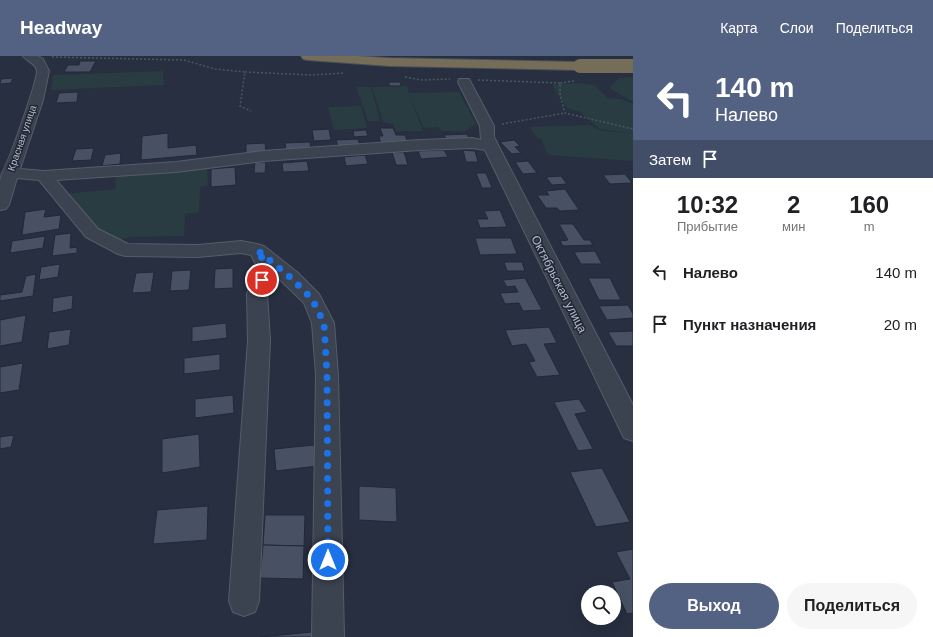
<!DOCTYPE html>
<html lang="ru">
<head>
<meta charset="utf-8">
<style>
  body { margin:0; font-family:Arial,sans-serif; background:#f6f6f6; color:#202124; height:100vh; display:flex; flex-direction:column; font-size:15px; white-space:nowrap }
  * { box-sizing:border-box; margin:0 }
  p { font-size:13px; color:#757577 }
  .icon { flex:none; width:22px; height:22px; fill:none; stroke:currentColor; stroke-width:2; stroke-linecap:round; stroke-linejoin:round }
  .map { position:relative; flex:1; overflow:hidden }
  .drawer { display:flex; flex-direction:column; background:#fff; width:300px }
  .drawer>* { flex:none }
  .top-card { background:#536182; color:#fff; overflow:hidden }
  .tools { position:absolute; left:581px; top:529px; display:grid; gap:8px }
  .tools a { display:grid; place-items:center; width:40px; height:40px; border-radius:50%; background:#fff; box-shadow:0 4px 16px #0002; font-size:20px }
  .pin { position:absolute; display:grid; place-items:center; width:34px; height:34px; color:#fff; margin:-17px; border:2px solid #fff; border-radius:50%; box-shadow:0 1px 4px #0007 }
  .me { position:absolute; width:44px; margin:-22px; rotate:0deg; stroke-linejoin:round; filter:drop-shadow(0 0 3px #0008) }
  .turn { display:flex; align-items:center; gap:14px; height:84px; padding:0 16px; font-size:18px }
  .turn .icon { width:52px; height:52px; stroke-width:2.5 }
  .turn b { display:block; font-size:28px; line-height:34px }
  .then { display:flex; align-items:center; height:38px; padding:0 16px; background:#0003; gap:8px; font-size:15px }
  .eta { display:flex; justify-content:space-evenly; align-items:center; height:68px; text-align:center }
  .eta b { font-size:24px; font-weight:600; line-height:28px }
  .primary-button { display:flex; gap:8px; margin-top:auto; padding:8px 16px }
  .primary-button a { flex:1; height:46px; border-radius:24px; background:#536182; color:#fff; font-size:16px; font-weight:600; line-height:46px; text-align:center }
  .primary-button a+a { background:#f6f6f6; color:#202124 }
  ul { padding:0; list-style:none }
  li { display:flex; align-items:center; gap:12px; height:52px; padding:0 16px }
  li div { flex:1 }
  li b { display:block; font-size:15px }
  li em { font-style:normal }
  header { display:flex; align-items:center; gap:24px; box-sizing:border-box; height:56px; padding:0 20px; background:#536182; color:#fff }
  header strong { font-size:19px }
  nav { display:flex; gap:22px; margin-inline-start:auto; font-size:14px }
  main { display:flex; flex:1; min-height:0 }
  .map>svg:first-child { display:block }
  .green { fill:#293c41 }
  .building { fill:#485164; stroke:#222837 }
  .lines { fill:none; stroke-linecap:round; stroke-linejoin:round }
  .minor-casing { stroke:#565d6a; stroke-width:2 }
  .highway-casing { stroke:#464c5a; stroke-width:2 }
  .path { stroke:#47595e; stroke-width:1.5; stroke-dasharray:2 2; stroke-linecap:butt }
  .minor { fill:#3b4250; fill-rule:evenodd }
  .highway { fill:#766d58; fill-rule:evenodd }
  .highway-bridge-casing { stroke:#464c5a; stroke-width:14; stroke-linecap:butt }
  .highway-bridge { stroke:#766d58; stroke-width:14 }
  .route { stroke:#1a73e8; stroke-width:7; stroke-dasharray:0 12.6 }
  .labels { text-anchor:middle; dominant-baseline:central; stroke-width:3; stroke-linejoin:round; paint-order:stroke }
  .far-street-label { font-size:10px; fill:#b7bdca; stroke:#202635 }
  .street-label { font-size:12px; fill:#b7bdca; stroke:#202635 }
</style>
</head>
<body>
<header>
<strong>Headway</strong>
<nav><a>Карта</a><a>Слои</a><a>Поделиться</a></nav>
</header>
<main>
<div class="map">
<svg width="633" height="581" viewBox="0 0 633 581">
  <rect width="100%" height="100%" fill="#272f40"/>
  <g class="green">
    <path d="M 163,15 L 164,29 L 51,34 L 53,19 Z"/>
    <path d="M 633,21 L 633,46 L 609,32 L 619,22 Z"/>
    <path d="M 578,27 L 595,29 L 607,42 L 621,43 L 633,48 L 633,78 L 600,73 L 580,56 L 567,52 L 555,34 L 553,28 Z"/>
    <path d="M 407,30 L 409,37 L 459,36 L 476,68 L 465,75 L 441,75 L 438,71 L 424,72 L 410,40 L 423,75 L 396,75 L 393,68 L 383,66 L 372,31 Z"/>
    <path d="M 356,31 L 371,31 L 380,65 L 368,65 Z"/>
    <path d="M 361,50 L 367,72 L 334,74 L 328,51 Z"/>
    <path d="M 590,69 L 599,74 L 633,78 L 633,105 L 548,99 L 541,83 L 537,82 L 530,71 Z"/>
    <path d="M 207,109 L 208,130 L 200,131 L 199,156 L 185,158 L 184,180 L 129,181 L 119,185 L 95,172 L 64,138 L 115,133 L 116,119 Z"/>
  </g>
  <g class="building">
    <path d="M 80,5 L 96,5 L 90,16 L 64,16 L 68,9 L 79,9 Z"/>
    <path d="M 13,22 L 11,27 L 0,28 L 1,23 Z"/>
    <path d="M 389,26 L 400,26 L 401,30 L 389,30 Z"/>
    <path d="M 78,36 L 77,46 L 56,47 L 59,37 Z"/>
    <path d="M 380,72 L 393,72 L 396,79 L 405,79 L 408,87 L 381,88 L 379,80 L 383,80 Z"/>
    <path d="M 329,73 L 331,84 L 314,85 L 312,74 Z"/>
    <path d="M 366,74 L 368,80 L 354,81 L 353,75 Z"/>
    <path d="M 168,77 L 168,92 L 196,89 L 197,99 L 141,104 L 142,80 Z"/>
    <path d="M 467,78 L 470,84 L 447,85 L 444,79 Z"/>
    <path d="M 358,83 L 360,90 L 338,91 L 336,84 Z"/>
    <path d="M 514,84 L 520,90 L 515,91 L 521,97 L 512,98 L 500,86 Z"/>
    <path d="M 310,86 L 311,94 L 286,95 L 285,87 Z"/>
    <path d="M 265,87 L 266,97 L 246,98 L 246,88 Z"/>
    <path d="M 94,92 L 91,104 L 72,105 L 76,93 Z"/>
    <path d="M 444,94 L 448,101 L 421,103 L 418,95 Z"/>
    <path d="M 463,94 L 475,95 L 478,106 L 466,106 Z"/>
    <path d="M 392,96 L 404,96 L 408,109 L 396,109 Z"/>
    <path d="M 121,97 L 120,108 L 102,110 L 105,99 Z"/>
    <path d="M 365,99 L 368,108 L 346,110 L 344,101 Z"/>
    <path d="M 307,105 L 309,115 L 283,116 L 282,107 Z"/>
    <path d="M 528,105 L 537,117 L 523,118 L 515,106 Z"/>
    <path d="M 255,106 L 266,106 L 265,117 L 254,117 Z"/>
    <path d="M 235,111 L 236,129 L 211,131 L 211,113 Z"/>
    <path d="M 476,117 L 486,117 L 492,132 L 482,132 Z"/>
    <path d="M 625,118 L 632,127 L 610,128 L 603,119 Z"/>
    <path d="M 561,120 L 567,128 L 552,129 L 546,121 Z"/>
    <path d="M 565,133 L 579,154 L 560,155 L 557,152 L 546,152 L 537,139 L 549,139 L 546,135 Z"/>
    <path d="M 46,153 L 44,161 L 61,159 L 59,173 L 22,179 L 25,156 Z"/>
    <path d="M 500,154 L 507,171 L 480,172 L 477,163 L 488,163 L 484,155 Z"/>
    <path d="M 559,168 L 573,168 L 584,184 L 590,184 L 593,189 L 563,190 L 560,185 L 568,184 Z"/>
    <path d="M 71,177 L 70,192 L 77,191 L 77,197 L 52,200 L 55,179 Z"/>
    <path d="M 45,180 L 43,192 L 10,197 L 12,185 Z"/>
    <path d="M 475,182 L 511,182 L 517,198 L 480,199 Z"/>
    <path d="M 595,195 L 602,208 L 581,208 L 574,196 Z"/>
    <path d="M 504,206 L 522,206 L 525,215 L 507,215 Z"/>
    <path d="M 60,208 L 58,221 L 39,224 L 41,211 Z"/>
    <path d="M 233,212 L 233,232 L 214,233 L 215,213 Z"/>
    <path d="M 191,214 L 189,234 L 170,235 L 172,215 Z"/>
    <path d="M 154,216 L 151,236 L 132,237 L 136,217 Z"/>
    <path d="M 36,218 L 33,240 L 0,245 L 0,239 L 22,236 L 26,220 Z"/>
    <path d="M 525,222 L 542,254 L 523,255 L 519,247 L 505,248 L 500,237 L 518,236 L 515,230 L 507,231 L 503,224 Z"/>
    <path d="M 588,222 L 610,222 L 621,244 L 599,244 Z"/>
    <path d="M 73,239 L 72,253 L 52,257 L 53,242 Z"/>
    <path d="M 628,249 L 633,258 L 633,262 L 607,264 L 599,250 Z"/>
    <path d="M 26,259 L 22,286 L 0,290 L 0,264 Z"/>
    <path d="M 226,267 L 227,282 L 192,286 L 192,271 Z"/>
    <path d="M 549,271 L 557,287 L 544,288 L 560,319 L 537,321 L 529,306 L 535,305 L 526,288 L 512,290 L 505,274 Z"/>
    <path d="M 71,273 L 69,289 L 47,293 L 49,276 Z"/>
    <path d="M 633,275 L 633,290 L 616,290 L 608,276 Z"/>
    <path d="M 220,298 L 220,314 L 184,318 L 184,302 Z"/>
    <path d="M 23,307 L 19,334 L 0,337 L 0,311 Z"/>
    <path d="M 233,339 L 234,357 L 195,362 L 195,343 Z"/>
    <path d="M 579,343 L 587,356 L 575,358 L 593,393 L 578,395 L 554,346 Z"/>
    <path d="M 199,378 L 200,411 L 162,417 L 162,383 Z"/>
    <path d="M 14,379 L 11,391 L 0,393 L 0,381 Z"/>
    <path d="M 314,389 L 317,410 L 276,415 L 274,393 Z"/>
    <path d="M 602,412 L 630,466 L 596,471 L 570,416 Z"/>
    <path d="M 359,430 L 396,432 L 397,466 L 359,464 Z"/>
    <path d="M 208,450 L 207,484 L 153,488 L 157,454 Z"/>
    <path d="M 265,459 L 305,459 L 304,490 L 263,489 Z"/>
    <path d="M 263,489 L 304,490 L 303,523 L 260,522 Z"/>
    <path d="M 633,493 L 633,557 L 627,558 L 612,526 L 630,523 L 616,496 Z"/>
    <path d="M 312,576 L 312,581 L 260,581 Z"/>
  </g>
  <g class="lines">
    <defs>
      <path id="minor" d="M 23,0 L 38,0 L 43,3 L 49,15 L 43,44 L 20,113 L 44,115 L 176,106 L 263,95 L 420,84 L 472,82 L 481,84 L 480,70 L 458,26 L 459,23 L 469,23 L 494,70 L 494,81 L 499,91 L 633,349 L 633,385 L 624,382 L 485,94 L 472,92 L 420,94 L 263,105 L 176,116 L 56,124 L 98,173 L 128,188 L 198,189 L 241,185 L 257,188 L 264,190 L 298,217 L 319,238 L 334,267 L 338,319 L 344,581 L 312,581 L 316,319 L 312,267 L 304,247 L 274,218 L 267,238 L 270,284 L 259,545 L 255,556 L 244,560 L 233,556 L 229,545 L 248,284 L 247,238 L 257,210 L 251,199 L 241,197 L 198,201 L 125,200 L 118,198 L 86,181 L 39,124 L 17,122 L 9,149 L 6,153 L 0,154 L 0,125 L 2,117 C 8,108 37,26 37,15 C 36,7 27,6 23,0 Z"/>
      <path id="highway" d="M 301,0 L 357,0 L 389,2 L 580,6 L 584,7 L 586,10 L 584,13 L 580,14 L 389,10 L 307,4 L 303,3 Z"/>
    </defs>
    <use href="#minor" class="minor-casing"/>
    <use href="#highway" class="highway-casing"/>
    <g class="path">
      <path d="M 52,1 L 184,4 L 215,13 L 245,16 L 240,50 L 251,55"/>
      <path d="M 245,16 L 311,19 L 343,17"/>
      <path d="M 405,21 L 422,24 L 450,23"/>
      <path d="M 478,24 L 560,27"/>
      <path d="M 574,25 L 560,27 L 560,39 L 565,57 L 633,73"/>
      <path d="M 502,68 L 565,57"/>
    </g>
    <use href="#minor" class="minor"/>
    <use href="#highway" class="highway"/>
    <defs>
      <path id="highway-bridge" d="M 580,10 L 633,10"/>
    </defs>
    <use href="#highway-bridge" class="highway-bridge-casing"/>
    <use href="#highway-bridge" class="highway-bridge"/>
  </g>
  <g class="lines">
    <path class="route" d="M 262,224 L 267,210 L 257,194 L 291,222 L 312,243 L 324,267 L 327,319 L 328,504"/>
  </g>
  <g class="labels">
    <g class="far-street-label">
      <text transform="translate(22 82) rotate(-71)">Красная улица</text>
    </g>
    <g class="street-label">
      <text transform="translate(559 228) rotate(63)">Октябрьская улица</text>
    </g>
  </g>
</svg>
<div class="tools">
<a><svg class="icon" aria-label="search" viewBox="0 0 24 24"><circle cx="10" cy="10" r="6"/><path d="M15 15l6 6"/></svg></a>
</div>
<div class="pin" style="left:262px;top:224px;background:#d93025"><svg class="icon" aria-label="arrive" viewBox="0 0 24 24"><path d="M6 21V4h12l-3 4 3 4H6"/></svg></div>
<svg class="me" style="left:328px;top:504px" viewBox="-20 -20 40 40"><circle r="17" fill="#1a73e8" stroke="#fff" stroke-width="3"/><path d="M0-11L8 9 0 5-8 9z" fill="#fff"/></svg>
</div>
<section class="drawer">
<div class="top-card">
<div class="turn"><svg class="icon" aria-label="left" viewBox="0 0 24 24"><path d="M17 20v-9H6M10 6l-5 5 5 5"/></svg><div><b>140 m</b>Налево</div></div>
<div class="then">Затем<svg class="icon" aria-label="arrive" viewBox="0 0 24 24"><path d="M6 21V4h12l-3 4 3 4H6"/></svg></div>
</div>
<div class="eta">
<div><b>10:32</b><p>Прибытие</p></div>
<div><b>2</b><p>мин</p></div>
<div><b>160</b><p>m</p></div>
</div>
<ul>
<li><svg class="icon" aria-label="left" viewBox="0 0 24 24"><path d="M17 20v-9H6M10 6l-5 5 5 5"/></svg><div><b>Налево</b></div><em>140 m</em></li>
<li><svg class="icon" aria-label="arrive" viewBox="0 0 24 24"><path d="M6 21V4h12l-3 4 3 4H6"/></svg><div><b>Пункт назначения</b></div><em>20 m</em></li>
</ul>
<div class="primary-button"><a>Выход</a><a>Поделиться</a></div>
</section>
</main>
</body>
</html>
